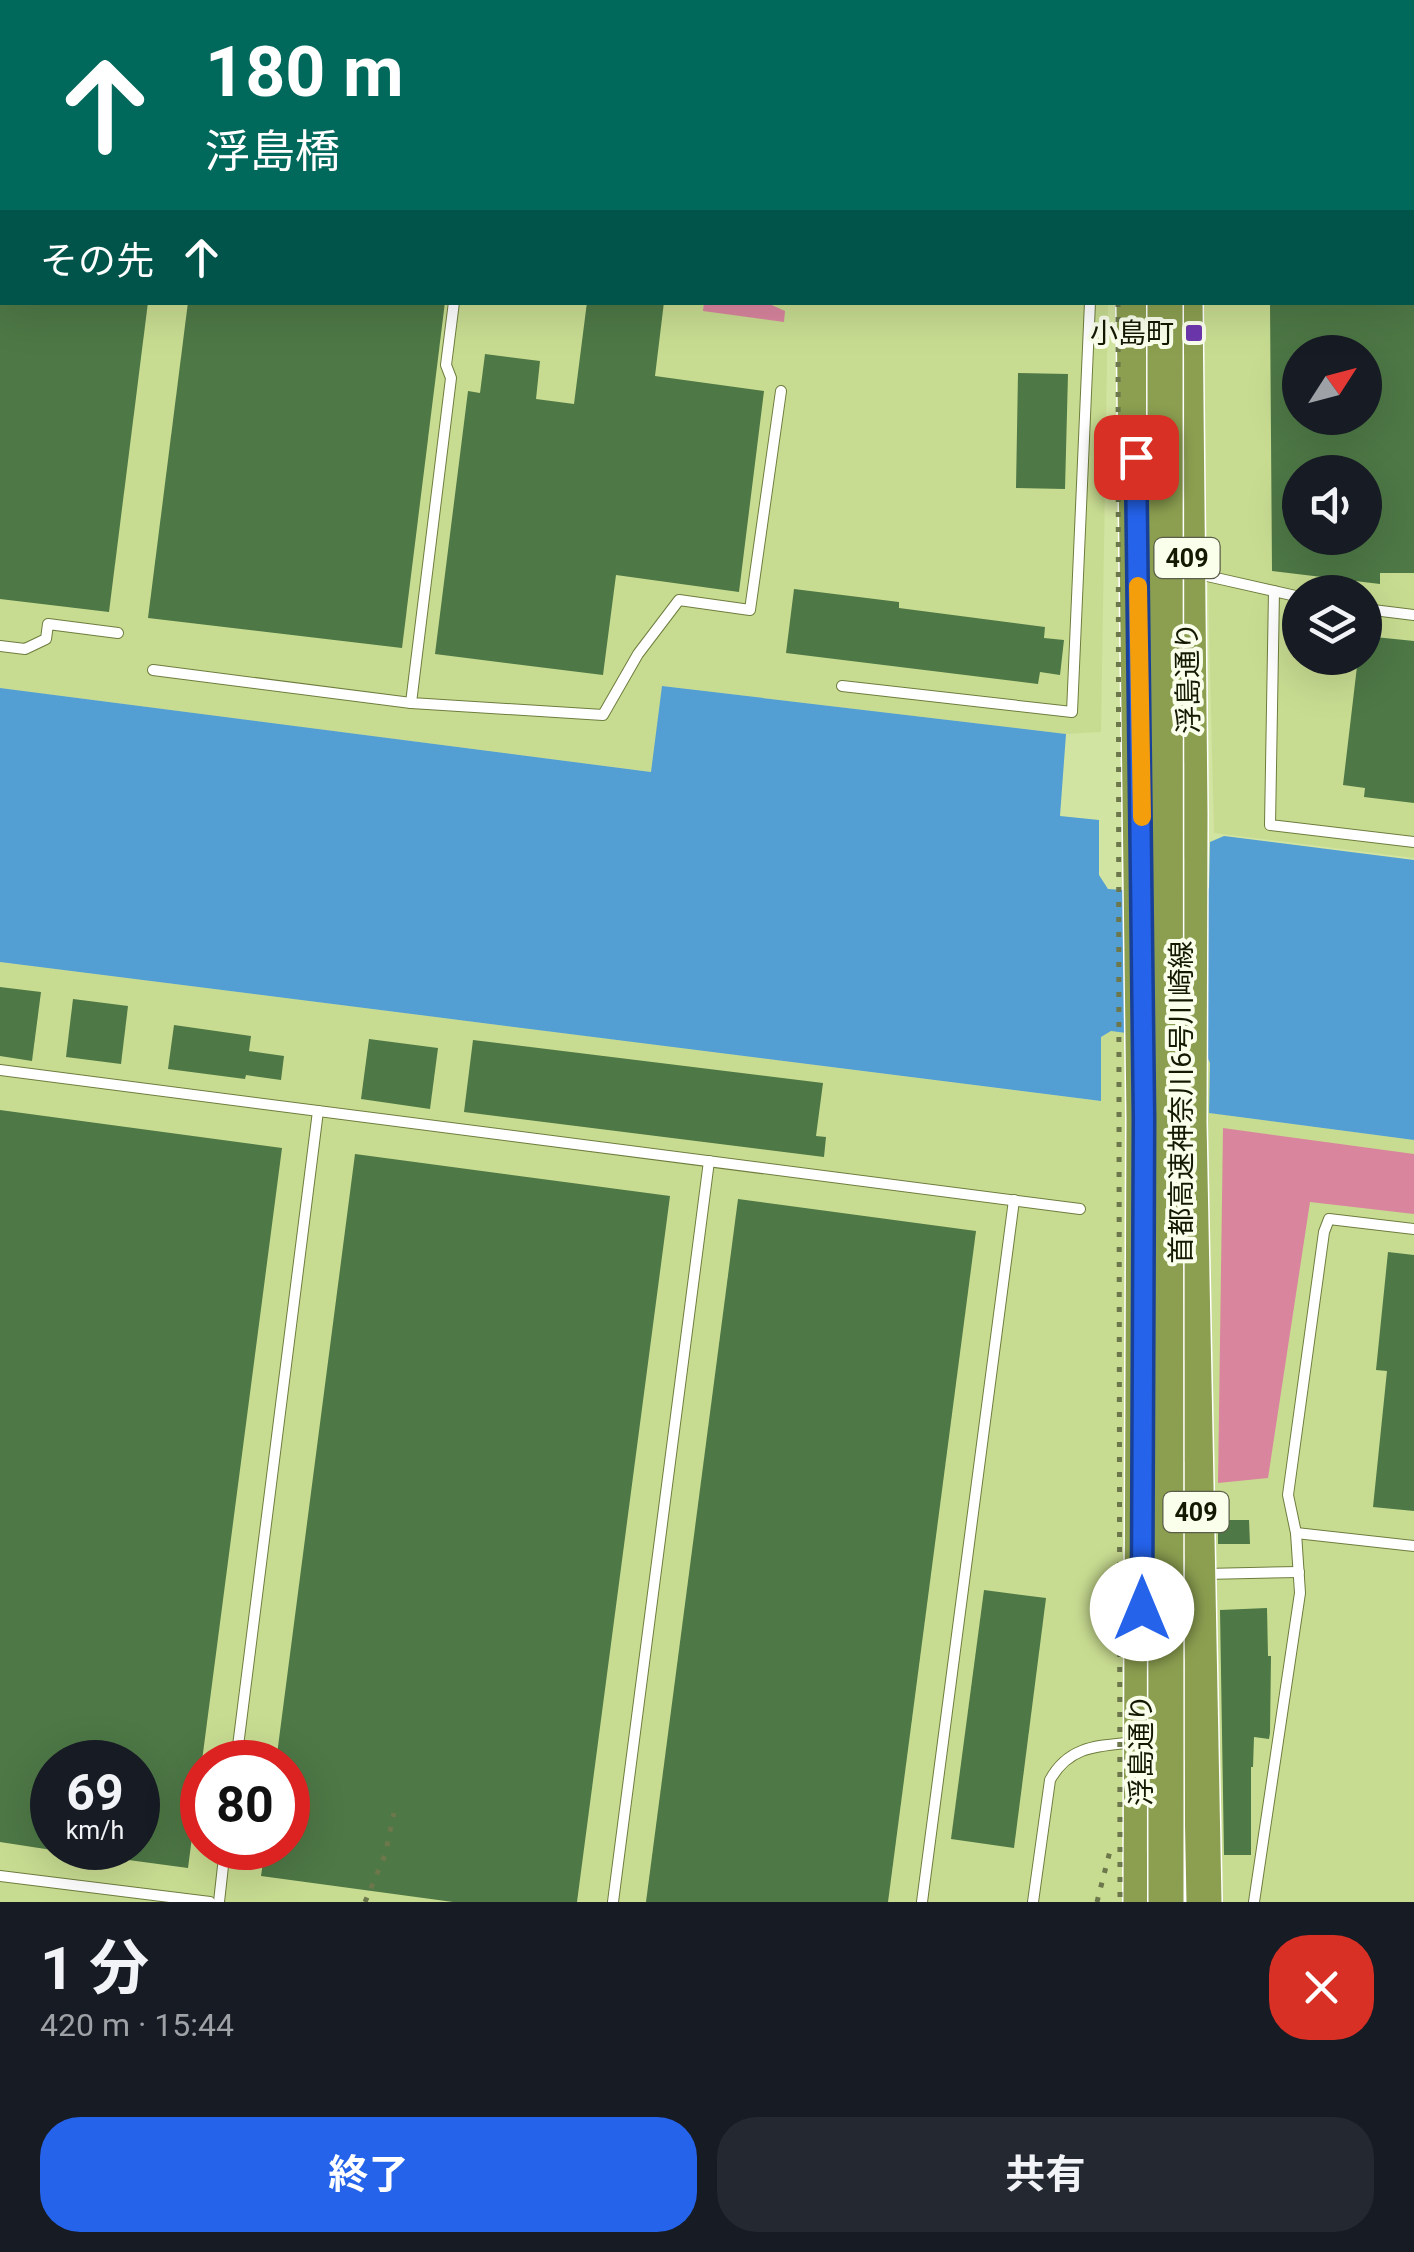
<!DOCTYPE html>
<html lang="ja">
<head>
<meta charset="utf-8">
<style>
  body { margin:0; font-family:Roboto,"Noto Sans JP",sans-serif; background:#242831; color:#f1f3f6; height:100vh; display:flex; flex-direction:column; font-size:38px; white-space:nowrap }
  * { box-sizing:border-box; margin:0 }
  p { font-size:32px; color:#9ea1a6 }
  .icon { flex:none; width:55px; height:55px; fill:none; stroke:currentColor; stroke-width:2; stroke-linecap:round; stroke-linejoin:round }
  .map { position:relative; height:1902px; overflow:hidden }
  .sheet { display:flex; flex-direction:column; background:#171b24; flex:1 }
  .sheet>* { flex:none }
  .banner { position:absolute; left:0px; top:0px; width:1415px; height:305px; box-shadow:0 10px 40px #0002; background:#00695c; color:#fff; overflow:hidden }
  .needle { width:65px; rotate:54deg }
  .controls { position:absolute; left:1282px; top:335px; display:grid; gap:20px }
  .controls a { display:grid; place-items:center; width:100px; height:100px; border-radius:50%; background:#171b24; box-shadow:0 10px 40px #0002; font-size:50px }
  .speed { position:absolute; left:30px; top:1740px; display:flex; gap:20px; font-size:50px; font-weight:700; text-align:center }
  .speed>* { display:grid; place-content:center; width:130px; height:130px; border-radius:50%; background:#171b24; box-shadow:0 10px 40px #0002; line-height:1 }
  .speed small { font-size:25px; font-weight:400 }
  .speed .limit { border:15px solid #d22; background:#fff; color:#111 }
  .pin { position:absolute; display:grid; place-items:center; width:85px; height:85px; color:#fff; margin:-42px; border-radius:20px; box-shadow:0 5px 15px #0006 }
  .me { position:absolute; width:110px; margin:-55px; rotate:0deg; stroke-linejoin:round; filter:drop-shadow(0 0 8px #0008) }
  .turn { display:flex; align-items:center; gap:35px; height:210px; padding:0 40px; font-size:45px }
  .turn .icon { width:130px; height:130px; stroke-width:2.5 }
  .turn b { display:block; font-size:70px; line-height:85px }
  .then { display:flex; align-items:center; height:95px; padding:0 40px; background:#0003; gap:20px; font-size:38px }
  .round { display:grid; place-items:center; flex:none; width:105px; height:105px; border-radius:40px; background:#242831 }
  .headline { display:flex; align-items:center; justify-content:space-between; height:170px; padding:0 40px }
  h1 { font-size:60px; font-weight:700; line-height:75px }
  .button { display:flex; gap:20px; margin-top:auto; padding:20px 40px }
  .button a { flex:1; height:115px; border-radius:40px; background:#2563eb; color:#fff; font-size:40px; font-weight:700; line-height:115px; text-align:center }
  .button a+a { background:#242831; color:#f1f3f6 }
  .map>svg:first-child { display:block }
  .built { fill:#c8dc91; fill-rule:evenodd }
  .forest { fill:#d9859e }
  .water { fill:#539ed2 }
  .building { fill:#4e7846; fill-rule:evenodd }
  .lines { fill:none; stroke-linecap:round; stroke-linejoin:round }
  .lane-casing { stroke:#6e7d3e; stroke-width:12 }
  .highway-casing { stroke:#fff; stroke-width:38 }
  .lane { stroke:#fff; stroke-width:10 }
  .highway { stroke:#8c9f50; stroke-width:35 }
  .rail { stroke:#6c774c; stroke-width:5; stroke-dasharray:5 10; stroke-linecap:butt }
  .highway-bridge-casing { stroke:#fff; stroke-width:38; stroke-linecap:butt }
  .highway-bridge { stroke:#8c9f50; stroke-width:35 }
  .route-casing { stroke:#184099; stroke-width:25 }
  .route { stroke:#2563eb; stroke-width:18 }
  .slow { stroke:#f59e0b; stroke-width:18 }
  .poi-dot { fill:#6d37ad; stroke:#f9ffeb; stroke-width:4 }
  .labels { text-anchor:middle; dominant-baseline:central; stroke-width:8; stroke-linejoin:round; paint-order:stroke }
  .shield { fill:#f9ffeb; stroke:#595e48; stroke-width:2.5 }
  .shield-label { font-size:25px; font-weight:bold; fill:#141902 }
  .poi-label { font-size:28px; fill:#141902; stroke:#f9ffeb; text-anchor:end }
  .street-label { font-size:28px; fill:#141902; stroke:#f9ffeb }
</style>
</head>
<body>
<div class="map">
<svg width="1414" height="1902" viewBox="0 0 1414 1902">
  <rect width="100%" height="100%" fill="#d2e4a1"/>
  <g class="built">
    <path d="M 0,0 L 1108,0 L 1108,2 L 2,2 L 2,302 L 1108,303 L 1101,732 L 1066,734 L 662,686 L 652,772 L 0,688 Z"/>
    <path d="M 1196,0 L 1414,0 L 1414,858 L 1214,833 L 1201,303 L 1412,302 L 1412,2 L 1197,2 ZM 1300,352 L 1365,352 L 1365,418 L 1300,418 ZM 1300,472 L 1365,472 L 1365,538 L 1300,538 ZM 1300,592 L 1365,592 L 1365,658 L 1300,658 Z"/>
    <path d="M 0,962 L 1100,1101 L 1101,1037 L 1111,1031 L 1201,1043 L 1210,1063 L 1210,1113 L 1414,1140 L 1414,1902 L 0,1902 ZM 52,1762 L 138,1762 L 138,1848 L 52,1848 ZM 202,1762 L 288,1762 L 288,1848 L 202,1848 Z"/>
  </g>
  <g class="forest">
    <path d="M 765,302 L 785,311 L 784,322 L 703,311 L 704,303 Z"/>
    <path d="M 1223,1128 L 1414,1154 L 1414,1214 L 1310,1202 L 1268,1478 L 1218,1483 Z"/>
  </g>
  <path class="water" d="M 662,686 L 1066,734 L 1060,816 L 1099,820 L 1099,875 L 1108,889 L 1198,895 L 1209,888 L 1210,842 L 1224,836 L 1414,860 L 1414,1140 L 1209,1113 L 1210,1063 L 1201,1043 L 1111,1031 L 1101,1037 L 1101,1101 L 0,962 L 0,688 L 651,772 Z"/>
  <g class="building">
    <path d="M 0,302 L 148,302 L 109,612 L 0,599 Z"/>
    <path d="M 188,302 L 445,302 L 402,648 L 148,618 Z"/>
    <path d="M 587,302 L 664,302 L 655,376 L 764,391 L 739,592 L 616,575 L 603,675 L 435,654 L 468,391 L 480,393 L 485,354 L 540,361 L 536,399 L 574,404 Z"/>
    <path d="M 1270,302 L 1414,302 L 1414,573 L 1380,573 L 1380,584 L 1272,571 ZM 1300,352 L 1365,352 L 1365,418 L 1300,418 ZM 1300,472 L 1365,472 L 1365,538 L 1300,538 Z"/>
    <path d="M 1018,373 L 1068,374 L 1065,489 L 1016,488 Z"/>
    <path d="M 794,589 L 899,602 L 899,608 L 1045,627 L 1044,638 L 1064,640 L 1060,675 L 1040,672 L 1038,684 L 786,653 Z"/>
    <path d="M 1365,636 L 1414,641 L 1414,803 L 1364,797 L 1365,788 L 1343,785 L 1358,658 L 1365,658 Z"/>
    <path d="M 0,987 L 41,992 L 32,1061 L 0,1056 Z"/>
    <path d="M 73,999 L 128,1006 L 121,1064 L 66,1057 Z"/>
    <path d="M 174,1025 L 251,1036 L 249,1051 L 284,1056 L 281,1080 L 246,1075 L 245,1079 L 168,1069 Z"/>
    <path d="M 369,1039 L 438,1048 L 430,1109 L 361,1099 Z"/>
    <path d="M 473,1040 L 823,1083 L 816,1136 L 826,1137 L 824,1157 L 464,1112 Z"/>
    <path d="M 0,1110 L 282,1148 L 188,1868 L 106,1857 L 107,1848 L 138,1848 L 138,1762 L 52,1762 L 52,1850 L 0,1842 Z"/>
    <path d="M 355,1154 L 670,1196 L 577,1902 L 453,1902 L 261,1876 L 265,1848 L 288,1848 L 288,1762 L 276,1762 Z"/>
    <path d="M 738,1199 L 976,1231 L 888,1902 L 646,1902 Z"/>
    <path d="M 1388,1252 L 1414,1255 L 1414,1511 L 1373,1507 L 1387,1371 L 1376,1370 Z"/>
    <path d="M 1218,1520 L 1249,1520 L 1250,1544 L 1218,1544 Z"/>
    <path d="M 984,1590 L 1046,1598 L 1014,1848 L 951,1839 Z"/>
    <path d="M 1267,1608 L 1268,1656 L 1271,1656 L 1270,1733 L 1269,1739 L 1254,1737 L 1253,1767 L 1251,1767 L 1251,1855 L 1224,1855 L 1220,1610 Z"/>
  </g>
  <g class="lines">
    <defs>
      <g id="lane">
        <path d="M 0,90 L 2,90"/>
        <path d="M 0,180 L 2,180"/>
        <path d="M 454,302 L 446,365 L 451,378 L 411,703 L 603,715 L 638,654 L 679,600 L 750,610 L 781,391"/>
        <path d="M 1194,573 L 1300,597"/>
        <path d="M 1274,591 L 1270,825 L 1414,842"/>
        <path d="M 1365,609 L 1414,615"/>
        <path d="M 0,646 L 25,649 L 46,639 L 48,624 L 118,633"/>
        <path d="M 153,670 L 411,703"/>
        <path d="M 842,686 L 1072,712 L 1090,302"/>
        <path d="M 0,1070 L 1080,1209"/>
        <path d="M 1296,1533 L 1414,1546"/>
        <path d="M 1205,1574 L 1299,1572"/>
        <path d="M 236,1762 L 318,1111"/>
        <path d="M 0,1876 L 210,1902"/>
        <path d="M 219,1902 L 225,1848"/>
        <path d="M 613,1902 L 709,1161"/>
        <path d="M 922,1902 L 1014,1200"/>
        <path d="M 1033,1902 L 1050,1780 C 1069,1745 1099,1746 1135,1742"/>
        <path d="M 1254,1902 L 1300,1593 L 1296,1533 L 1288,1495 L 1324,1232 L 1329,1219 L 1414,1229"/>
      </g>
      <g id="highway">
        <path d="M 1141,0 L 1141,2"/>
        <path d="M 1178,0 L 1178,2"/>
        <path d="M 1134,302 L 1144,1118 L 1141,1902"/>
        <path d="M 1185,302 L 1190,814 L 1189,1122 L 1204,1902"/>
      </g>
    </defs>
    <use href="#lane" class="lane-casing"/>
    <use href="#highway" class="highway-casing"/>
    <use href="#lane" class="lane"/>
    <use href="#highway" class="highway"/>
    <g class="rail">
      <path d="M 1118,0 L 1118,2"/>
      <path d="M 1118,302 L 1120,1902"/>
      <path d="M 365,1902 L 385,1855 L 394,1813"/>
      <path d="M 1097,1902 L 1111,1847"/>
    </g>
    <defs>
      <path id="highway-bridge" d="M 1165,302 L 1166,1902"/>
    </defs>
    <use href="#highway-bridge" class="highway-bridge-casing"/>
    <use href="#highway-bridge" class="highway-bridge"/>
  </g>
  <g class="lines">
    <defs>
      <path id="route" d="M 1136,457 L 1144,1118 L 1142,1609"/>
    </defs>
    <use href="#route" class="route-casing"/>
    <use href="#route" class="route"/>
    <path class="slow" d="M 1138,586 L 1142,817"/>
  </g>
  <rect class="poi-dot" x="1184" y="323" width="20" height="20" rx="5"/>
  <g class="labels">
    <g class="shield">
      <rect x="1154.5" y="538" width="65" height="40" rx="8"/>
      <rect x="1163.5" y="1492" width="65" height="40" rx="8"/>
    </g>
    <g class="shield-label">
      <text x="1187" y="558">409</text>
      <text x="1196" y="1512">409</text>
    </g>
    <g class="poi-label">
      <text x="1174" y="333">小島町</text>
    </g>
    <g class="street-label">
      <text transform="translate(1188 678) rotate(-91)">浮島通り</text>
      <text transform="translate(1181 1102) rotate(-90)">首都高速神奈川6号川崎線</text>
      <text transform="translate(1141 1750) rotate(-90)">浮島通り</text>
    </g>
  </g>
</svg>
<div class="controls">
<a><svg class="needle" viewBox="-14 -14 28 28"><path d="M0-13l5 13h-10z" fill="#e53935"/><path d="M0 13l5-13h-10z" fill="#9ea1a6"/></svg></a>
<a><svg class="icon" aria-label="sound" viewBox="0 0 24 24"><path d="M4 9h4l5-4v14l-5-4H4zM17 9q2 3 0 6"/></svg></a>
<a><svg class="icon" aria-label="layers" viewBox="0 0 24 24"><path d="M12 4l9 5-9 5-9-5zM3 14l9 5 9-5"/></svg></a>
</div>
<div class="speed"><div>69<small>km/h</small></div><div class="limit">80</div></div>
<div class="pin" style="left:1136px;top:457px;background:#d93025"><svg class="icon" aria-label="arrive" viewBox="0 0 24 24"><path d="M6 21V4h12l-3 4 3 4H6"/></svg></div>
<svg class="me" style="left:1142px;top:1609px" viewBox="-20 -20 40 40"><circle r="19" fill="#fff"/><path d="M0-13L10 11 0 6-10 11z" fill="#2563eb"/></svg>
<div class="banner">
<div class="turn"><svg class="icon" aria-label="ahead" viewBox="0 0 24 24"><path d="M12 20V5M6 11l6-6 6 6"/></svg><div><b>180 m</b>浮島橋</div></div>
<div class="then">その先<svg class="icon" aria-label="ahead" viewBox="0 0 24 24"><path d="M12 20V5M6 11l6-6 6 6"/></svg></div>
</div>
</div>
<section class="sheet">
<div class="headline"><div><h1>1 分</h1><p>420 m · 15:44</p></div><a class="round" style="background:#d93025;color:#fff"><svg class="icon" aria-label="close" viewBox="0 0 24 24"><path d="M6 6l12 12M18 6L6 18"/></svg></a></div>
<div class="button"><a>終了</a><a>共有</a></div>
</section>
</body>
</html>
